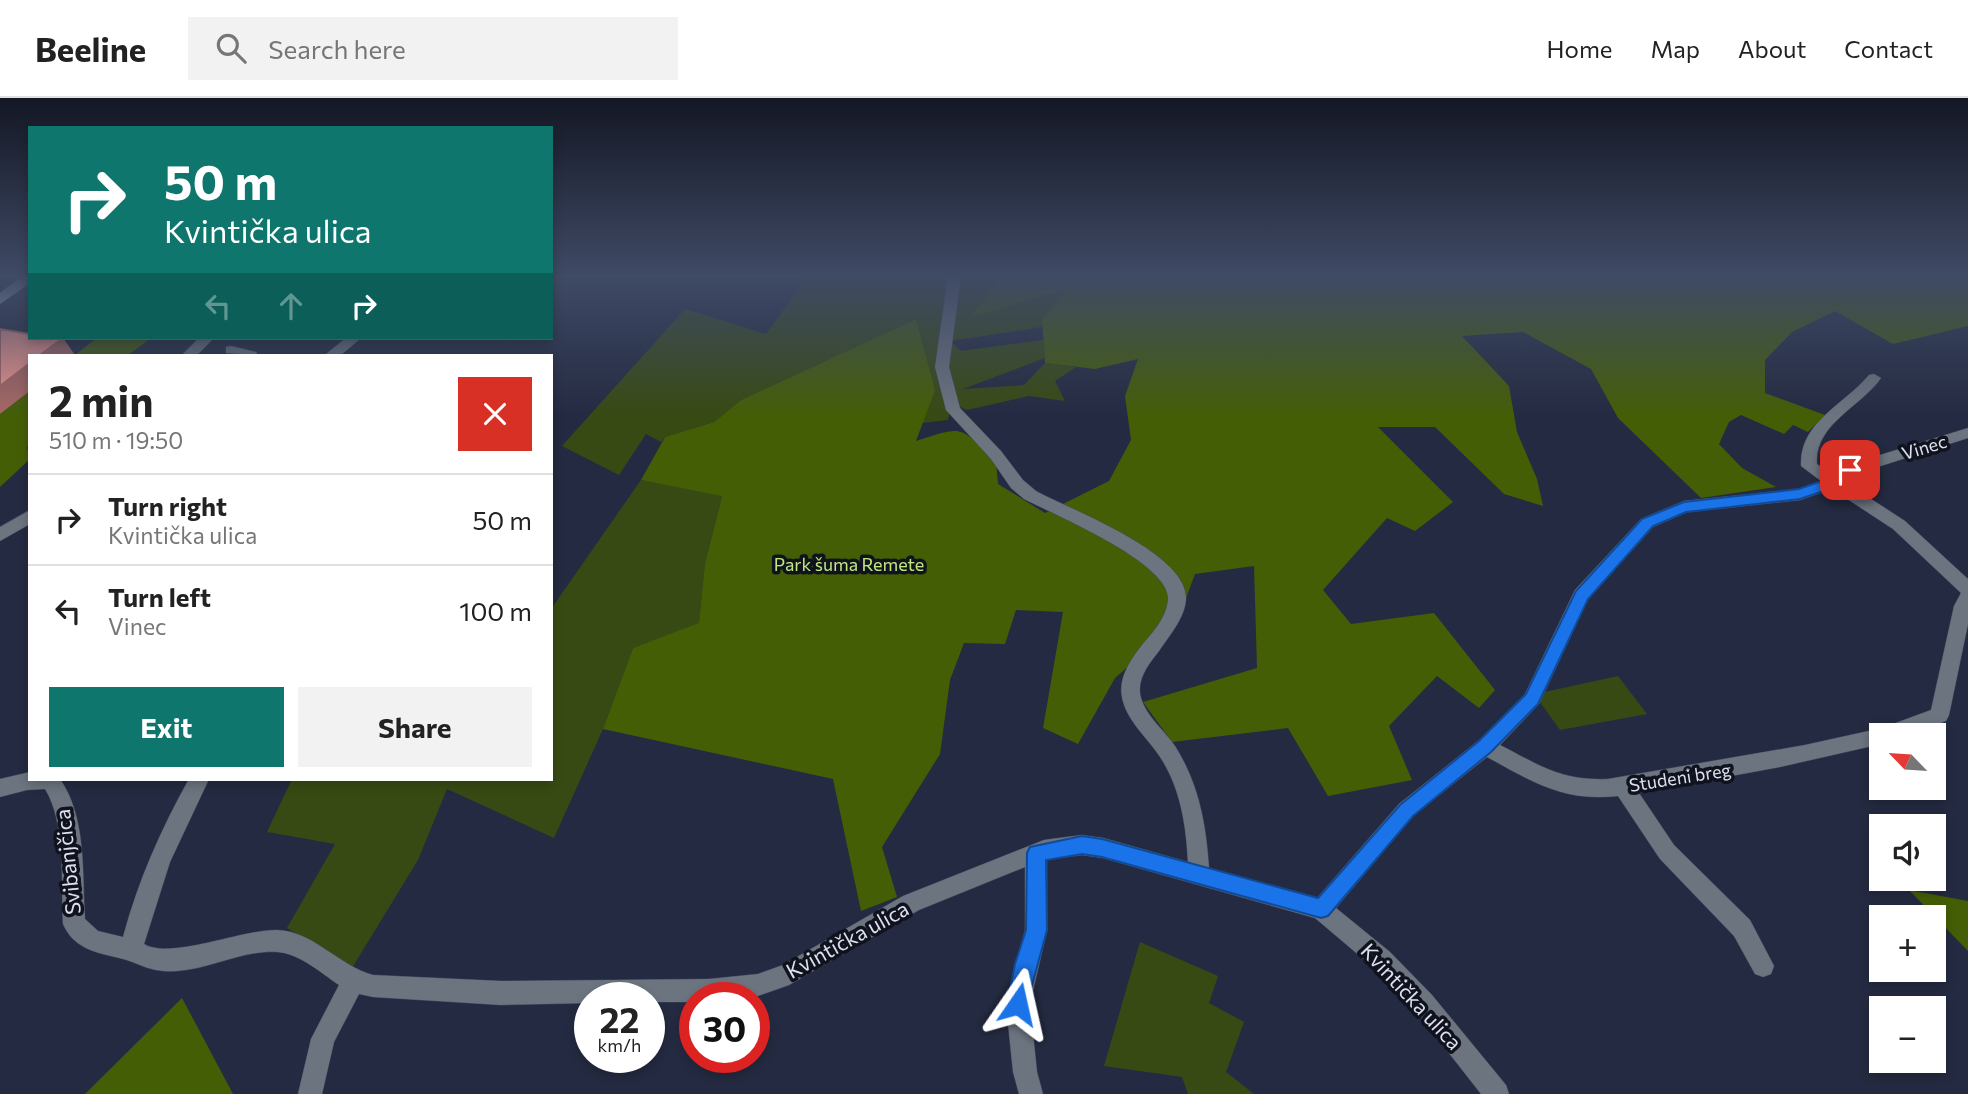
<!DOCTYPE html>
<html lang="en">
<head>
<meta charset="utf-8">
<style>
  body { margin:0; font-family:Commissioner,sans-serif; background:#f2f2f2; color:#222; height:100vh; display:flex; flex-direction:column; font-size:26px; white-space:nowrap }
  * { box-sizing:border-box; margin:0 }
  p { font-size:23px; color:#767676 }
  .icon { flex:none; width:38px; height:38px; fill:none; stroke:currentColor; stroke-width:2; stroke-linecap:round; stroke-linejoin:round }
  .map { position:relative; flex:1; overflow:hidden }
  .side { position:absolute; left:28px; top:256px; width:525px; height:427px; display:flex; flex-direction:column; background:#fff; border-radius:0px; box-shadow:0 4px 10px #0003 }
  .side>* { flex:none }
  .banner { position:absolute; left:28px; top:28px; width:525px; height:214px; border-radius:0px; box-shadow:0 4px 10px #0003; background:#0f766e; color:#fff; overflow:hidden }
  .needle { width:46px; rotate:295deg }
  .buttons { position:absolute; left:1869px; top:625px; display:grid; gap:14px }
  .buttons a { display:grid; place-items:center; width:77px; height:77px; border-radius:0px; background:#fff; box-shadow:0 4px 10px #0003; font-size:35px }
  .speed { position:absolute; left:574px; top:884px; display:flex; gap:14px; font-size:35px; font-weight:700; text-align:center }
  .speed>* { display:grid; place-content:center; width:91px; height:91px; border-radius:50%; background:#fff; box-shadow:0 4px 10px #0003; line-height:1 }
  .speed small { font-size:18px; font-weight:400 }
  .speed .limit { border:10px solid #d22; background:#fff; color:#111 }
  .pin { position:absolute; display:grid; place-items:center; width:60px; height:60px; color:#fff; margin:-30px; border-radius:14px; box-shadow:0 4px 10px #0006 }
  .me { position:absolute; width:77px; margin:-38px; rotate:11deg; stroke-linejoin:round; filter:drop-shadow(0 0 5px #0008) }
  .turn { display:flex; align-items:center; gap:24px; height:147px; padding:0 21px; font-size:32px }
  .turn .icon { width:91px; height:91px; stroke-width:2.5 }
  .turn b { display:block; font-size:49px; line-height:60px }
  .lanes { display:flex; align-items:center; height:66px; padding:0 21px; background:#0003; justify-content:center; gap:35px; direction:ltr }
  .lanes .off { opacity:.35 }
  .round { display:grid; place-items:center; flex:none; width:74px; height:74px; border-radius:0px; background:#f2f2f2 }
  .head { display:flex; align-items:center; justify-content:space-between; height:119px; padding:0 21px }
  h1 { font-size:42px; font-weight:700; line-height:52px }
  .cta { display:flex; gap:14px; margin-top:auto; padding:14px 21px }
  .cta a { flex:1; height:80px; border-radius:0px; background:#0f766e; color:#fff; font-size:28px; font-weight:700; line-height:80px; text-align:center }
  .cta a+a { background:#f2f2f2; color:#222 }
  ul { padding:0; list-style:none }
  li { display:flex; align-items:center; gap:21px; height:91px; padding:0 21px; border-top:2px solid #e0e0e0 }
  li div { flex:1 }
  li b { display:block; font-size:26px }
  li em { font-style:normal }
  header { display:flex; align-items:center; gap:42px; box-sizing:border-box; height:98px; padding:0 35px; background:#fff; border-bottom:2px solid #e0e0e0 }
  header strong { font-size:33px }
  nav { display:flex; gap:38px; margin-inline-start:auto; font-size:24px }
  .search { width:490px; height:63px; background:#f2f2f2; display:flex; align-items:center; gap:18px; box-sizing:border-box; padding:0 24px; border-radius:0px; color:#767676; font-size:26px }
  .map>svg:first-child { display:block }
  .green { fill:#384a13 }
  .forest { fill:#445e06 }
  .lines { fill:none; stroke-linecap:round; stroke-linejoin:round }
  .minor-casing { stroke:#41475d; stroke-width:1 }
  .major-casing { stroke:#41475d; stroke-width:1 }
  .minor { fill:#6c747f; fill-rule:evenodd }
  .major { fill:#acbcd3; fill-rule:evenodd }
  .shaded-wall { fill:#a76863 }
  .building { fill:#ef958d; stroke:#a76863; stroke-width:2 }
  .route { fill:#1a73e8; stroke:#114b97; stroke-width:2 }
  .labels { text-anchor:middle; dominant-baseline:central; stroke-width:7; stroke-linejoin:round; paint-order:stroke }
  .street-label { font-size:18px; fill:#dce0f0; stroke:#10131e }
  .park-label { font-size:18px; fill:#c1e87e; stroke:#10131e }
  .near-street-label { font-size:21px; fill:#dce0f0; stroke:#10131e }
</style>
</head>
<body>
<header>
<strong>Beeline</strong>
<div class="search"><svg class="icon" aria-label="search" viewBox="0 0 24 24"><circle cx="10" cy="10" r="6"/><path d="M15 15l6 6"/></svg>Search here</div>
<nav><a>Home</a><a>Map</a><a>About</a><a>Contact</a></nav>
</header>
<div class="map">
<svg width="1968" height="996" viewBox="0 0 1968 996">
  <rect width="100%" height="100%" fill="#242a41"/>
  <g class="green">
    <path d="M 808,178 L 953,178 L 956,208 L 962,178 L 1003,178 L 972,218 L 1067,190 L 1042,221 L 1042,229 L 950,243 L 961,253 L 1043,242 L 1045,260 L 963,291 L 1024,287 L 1045,265 L 1076,269 L 1055,283 L 1065,303 L 1029,298 L 967,312 L 952,305 L 948,322 L 922,325 L 934,292 L 916,221 L 741,302 L 714,324 L 665,339 L 661,344 L 646,336 L 619,377 L 562,348 L 685,211 L 766,236 Z"/>
    <path d="M 641,382 L 722,397 L 705,465 L 699,526 L 633,550 L 603,631 L 554,740 L 447,691 L 418,762 L 352,870 L 287,830 L 335,746 L 267,734 L 292,681 L 551,681 L 551,511 Z"/>
    <path d="M 1618,578 L 1647,616 L 1560,632 L 1537,600 L 1540,595 Z"/>
    <path d="M 1140,844 L 1218,878 L 1209,905 L 1244,924 L 1226,974 L 1254,996 L 1188,996 L 1182,979 L 1104,968 Z"/>
  </g>
  <g class="forest">
    <path d="M 1003,178 L 1968,178 L 1968,228 L 1893,246 L 1835,213 L 1792,234 L 1765,262 L 1765,295 L 1825,317 L 1808,334 L 1793,327 L 1784,336 L 1741,317 L 1729,324 L 1719,346 L 1742,370 L 1776,389 L 1701,400 L 1618,320 L 1591,271 L 1523,234 L 1462,238 L 1509,288 L 1517,334 L 1537,381 L 1543,408 L 1504,396 L 1435,329 L 1378,329 L 1453,404 L 1415,433 L 1387,420 L 1323,492 L 1351,526 L 1434,515 L 1495,592 L 1479,610 L 1437,578 L 1389,628 L 1412,682 L 1328,698 L 1288,630 L 1172,644 L 1143,604 L 1257,570 L 1254,468 L 1195,476 L 1176,527 L 1115,580 L 1078,646 L 1043,630 L 1063,514 L 1016,512 L 1005,546 L 964,545 L 950,582 L 940,656 L 882,749 L 897,799 L 861,813 L 833,681 L 603,631 L 633,550 L 699,525 L 705,465 L 722,398 L 641,382 L 665,339 L 714,324 L 741,302 L 916,221 L 935,292 L 916,343 C 966,327 958,328 996,363 L 998,386 L 1045,415 L 1109,383 L 1131,342 L 1125,298 L 1138,261 L 1095,271 L 1045,265 L 1042,221 L 1066,191 L 971,219 Z"/>
    <path d="M 97,240 L 151,240 L 128,257 L 75,257 Z"/>
    <path d="M 30,293 L 30,347 L 27,349 L 30,361 L 0,389 L 0,316 Z"/>
    <path d="M 1909,792 L 1968,803 L 1968,853 Z"/>
    <path d="M 182,900 L 233,996 L 85,996 Z"/>
  </g>
  <g class="lines">
    <defs>
      <g id="minor">
        <path d="M 948,178 L 961,178 L 949,269 L 960,310 L 1001,353 L 1023,382 L 1036,393 C 1071,412 1188,455 1186,501 C 1185,520 1169,538 1159,553 C 1148,567 1136,582 1141,600 C 1146,618 1165,633 1175,648 C 1199,686 1206,726 1209,770 L 1317,800 L 1399,706 L 1478,643 L 1525,596 L 1575,492 L 1641,421 L 1684,403 L 1799,391 L 1821,383 L 1801,368 C 1799,324 1844,307 1869,277 L 1874,276 L 1881,280 C 1861,309 1814,326 1817,366 L 1834,377 L 1844,368 L 1968,330 L 1968,340 L 1856,376 L 1845,384 L 1905,423 L 1968,481 L 1968,526 L 1949,617 L 1946,623 L 1908,637 L 1881,637 L 1881,646 L 1780,669 L 1639,695 L 1674,747 L 1750,822 L 1774,868 L 1771,876 L 1763,879 L 1755,876 L 1734,838 L 1660,761 L 1618,698 C 1563,704 1533,684 1487,659 L 1413,718 L 1336,810 L 1390,854 L 1432,897 L 1506,987 L 1509,996 L 1481,996 L 1416,913 L 1374,870 L 1315,820 L 1103,760 L 1082,757 L 1047,761 L 1047,832 L 1030,906 L 1037,974 L 1043,996 L 1019,996 L 1013,974 L 1006,906 L 1025,832 L 1025,769 L 919,812 L 789,887 L 758,898 L 695,900 L 695,904 L 649,904 L 649,900 L 590,900 L 590,905 L 501,907 L 373,899 L 359,896 L 334,944 L 322,996 L 298,996 L 311,941 L 339,887 C 321,875 299,855 277,854 C 242,852 211,871 177,873 C 147,875 140,864 115,859 C 93,854 73,849 63,826 C 61,787 66,724 45,691 L 27,692 L 0,699 L 0,681 L 30,674 L 30,681 L 60,681 C 87,720 82,776 85,821 L 98,833 L 123,839 C 138,783 161,731 189,681 L 209,681 L 170,764 L 144,846 C 170,862 240,832 276,832 C 312,832 339,868 373,877 L 501,883 L 709,881 L 758,876 L 783,867 L 903,798 L 1044,742 L 1082,737 L 1103,740 L 1188,764 C 1186,728 1181,693 1162,662 C 1150,642 1126,623 1122,599 C 1118,580 1131,561 1142,547 C 1153,534 1167,519 1168,501 C 1170,465 1055,417 1024,401 L 1011,390 L 991,361 L 946,312 L 935,269 ZM 1832,391 L 1893,431 L 1961,495 L 1954,508 L 1931,612 L 1882,630 L 1805,647 L 1608,681 C 1561,683 1539,667 1500,647 L 1539,606 L 1588,501 L 1653,429 L 1687,414 L 1800,402 Z"/>
        <path d="M 199,240 L 214,240 L 197,257 L 182,257 Z"/>
        <path d="M 346,240 L 361,240 L 341,257 L 325,257 Z"/>
        <path d="M 231,248 L 256,254 L 258,257 L 226,255 L 226,249 Z"/>
        <path d="M 30,412 L 30,426 L 0,443 L 0,429 Z"/>
      </g>
      <path id="major" d="M 22,178 L 30,178 L 30,185 L 0,206 L 0,195 Z"/>
    </defs>
    <use href="#minor" class="minor-casing"/>
    <use href="#major" class="major-casing"/>
    <use href="#minor" class="minor"/>
    <use href="#major" class="major"/>
  </g>
  <g class="shaded-wall">
    <path d="M 63,240 L 75,257 L 40,257 Z"/>
    <path d="M 30,265 L 30,293 L 0,316 L 0,288 Z"/>
  </g>
  <path class="building" d="M 0,231 L 30,236 L 30,240 L 63,240 L 40,257 L 30,257 L 30,265 L 0,288 Z"/>
  <linearGradient id="sky" x2="0" y2="1"><stop stop-color="#141724"/><stop offset="0.56" stop-color="#3f4a65"/><stop offset="1" stop-color="#3f4a65" stop-opacity="0"/></linearGradient>
  <rect width="1968" height="318" fill="url(#sky)"/>
  <path class="route" d="M 1850,367 L 1857,372 L 1841,387 L 1800,401 L 1686,414 L 1653,428 L 1588,501 L 1538,606 L 1491,654 L 1413,718 L 1328,818 L 1321,820 L 1102,759 L 1082,756 L 1046,762 L 1047,832 L 1025,913 L 1018,916 L 1010,913 L 1007,906 L 1015,866 L 1026,832 L 1027,755 L 1030,749 L 1082,738 L 1102,741 L 1318,800 L 1400,707 L 1479,643 L 1526,596 L 1576,493 L 1642,421 L 1684,404 L 1799,391 L 1830,380 Z"/>
  <g class="labels">
    <g class="street-label">
      <text transform="translate(1924 349) rotate(-17)">Vinec</text>
      <text transform="translate(1680 679) rotate(-9)">Studeni breg</text>
    </g>
    <g class="park-label">
      <text x="849" y="466">Park šuma Remete</text>
    </g>
    <g class="near-street-label">
      <text transform="translate(67 764) rotate(-96)">Svibanjčica</text>
      <text transform="translate(847 841) rotate(-29)">Kvintička ulica</text>
      <text transform="translate(1412 898) rotate(47)">Kvintička ulica</text>
    </g>
  </g>
</svg>
<div class="buttons">
<a><svg class="needle" viewBox="-14 -14 28 28"><path d="M0-13l5 13h-10z" fill="#e53935"/><path d="M0 13l5-13h-10z" fill="#767676"/></svg></a>
<a><svg class="icon" aria-label="sound" viewBox="0 0 24 24"><path d="M4 9h4l5-4v14l-5-4H4zM17 9q2 3 0 6"/></svg></a>
<a>+</a>
<a>−</a>
</div>
<div class="speed"><div>22<small>km/h</small></div><div class="limit">30</div></div>
<div class="pin" style="left:1850px;top:372px;background:#d93025"><svg class="icon" aria-label="arrive" viewBox="0 0 24 24"><path d="M6 21V4h12l-3 4 3 4H6"/></svg></div>
<svg class="me" style="left:1018px;top:906px" viewBox="-20 -20 40 40"><path d="M0-17L14 15 0 8-14 15z" fill="#1a73e8" stroke="#fff" stroke-width="4"/></svg>
<div class="banner">
<div class="turn"><svg class="icon" aria-label="right" viewBox="0 0 24 24"><path d="M7 20v-9h11M14 6l5 5-5 5"/></svg><div><b>50 m</b>Kvintička ulica</div></div>
<div class="lanes"><svg class="icon off" aria-label="left" viewBox="0 0 24 24"><path d="M17 20v-9H6M10 6l-5 5 5 5"/></svg><svg class="icon off" aria-label="ahead" viewBox="0 0 24 24"><path d="M12 20V5M6 11l6-6 6 6"/></svg><svg class="icon" aria-label="right" viewBox="0 0 24 24"><path d="M7 20v-9h11M14 6l5 5-5 5"/></svg></div>
</div>
<section class="side">
<div class="head"><div><h1>2 min</h1><p>510 m · 19:50</p></div><a class="round" style="background:#d93025;color:#fff"><svg class="icon" aria-label="close" viewBox="0 0 24 24"><path d="M6 6l12 12M18 6L6 18"/></svg></a></div>
<ul>
<li><svg class="icon" aria-label="right" viewBox="0 0 24 24"><path d="M7 20v-9h11M14 6l5 5-5 5"/></svg><div><b>Turn right</b><p>Kvintička ulica</p></div><em>50 m</em></li>
<li><svg class="icon" aria-label="left" viewBox="0 0 24 24"><path d="M17 20v-9H6M10 6l-5 5 5 5"/></svg><div><b>Turn left</b><p>Vinec</p></div><em>100 m</em></li>
</ul>
<div class="cta"><a>Exit</a><a>Share</a></div>
</section>
</div>
</body>
</html>
